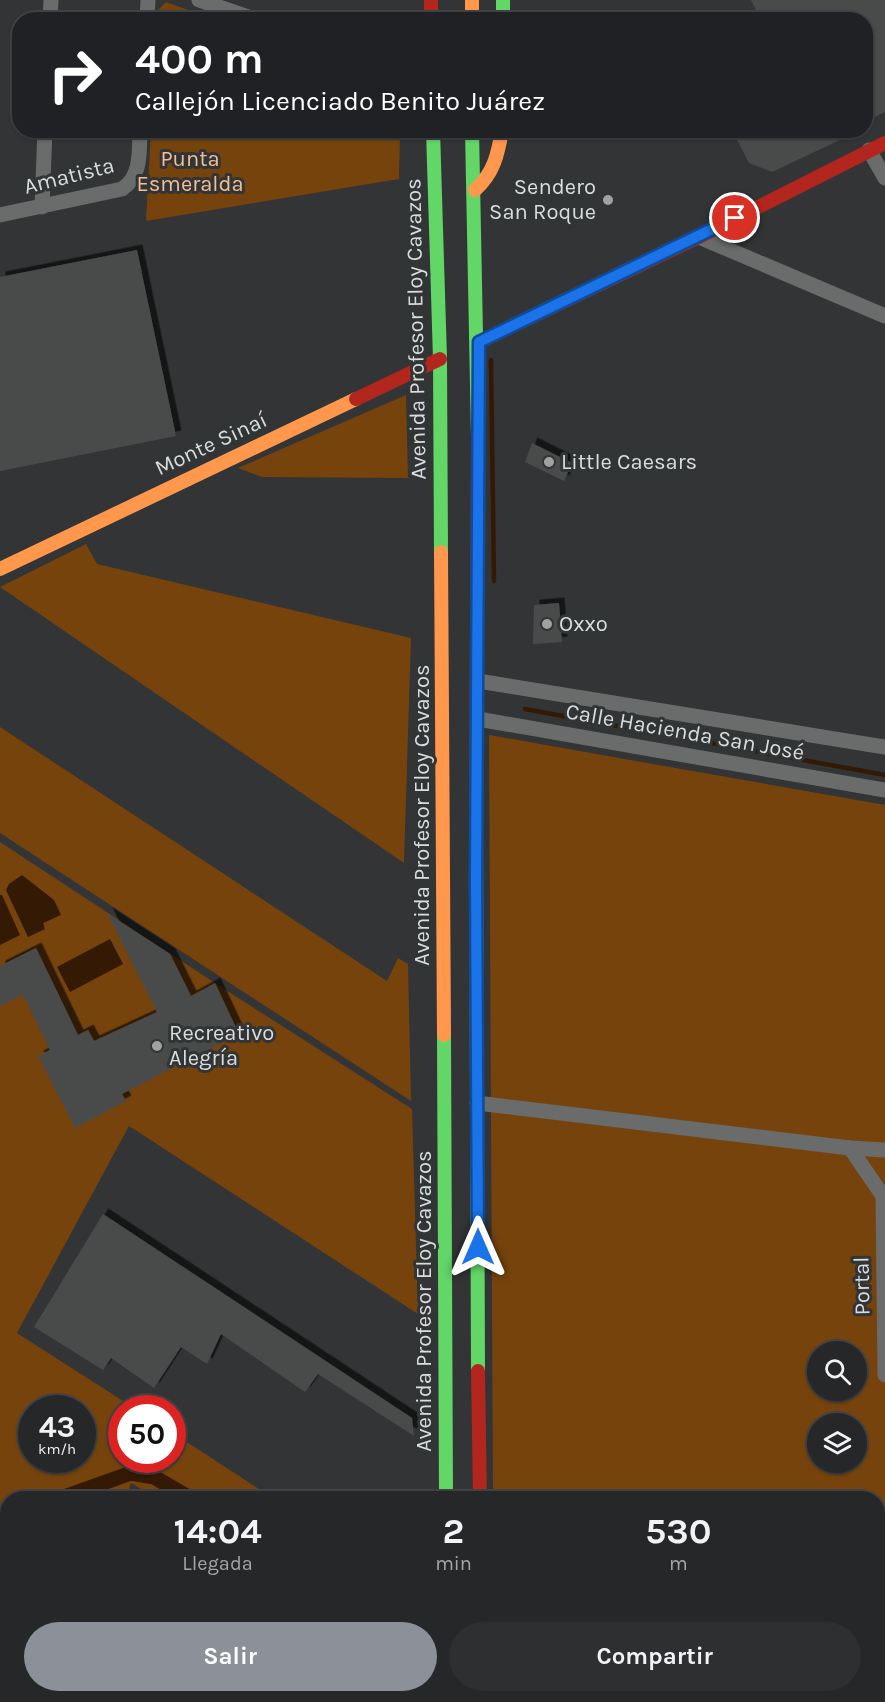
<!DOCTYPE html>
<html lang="es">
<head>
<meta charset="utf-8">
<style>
  body { margin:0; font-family:Karla,sans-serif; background:#2e2f30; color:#f1f3f6; height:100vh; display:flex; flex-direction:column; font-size:22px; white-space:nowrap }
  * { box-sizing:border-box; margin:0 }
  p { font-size:20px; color:#a4a5a8 }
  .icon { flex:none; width:33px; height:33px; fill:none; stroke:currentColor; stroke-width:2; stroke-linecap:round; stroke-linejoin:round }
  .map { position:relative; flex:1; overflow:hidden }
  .panel { position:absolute; left:0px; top:1491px; width:885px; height:212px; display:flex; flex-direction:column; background:#262728; border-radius:24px 24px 0 0; box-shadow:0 2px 4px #0004,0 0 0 2px #424445 }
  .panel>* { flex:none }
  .hud { position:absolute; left:12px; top:12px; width:861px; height:126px; border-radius:24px; box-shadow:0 2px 4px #0004,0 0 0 2px #424445; background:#202124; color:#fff; overflow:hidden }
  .buttons { position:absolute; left:807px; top:1341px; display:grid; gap:12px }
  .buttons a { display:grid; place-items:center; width:60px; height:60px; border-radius:50%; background:#262728; box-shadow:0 2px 4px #0004,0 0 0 2px #424445; font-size:30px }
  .speed { position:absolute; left:18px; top:1395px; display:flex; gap:12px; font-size:30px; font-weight:700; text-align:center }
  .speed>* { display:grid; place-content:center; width:78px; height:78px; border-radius:50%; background:#262728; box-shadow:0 2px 4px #0004,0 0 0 2px #424445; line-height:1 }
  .speed small { font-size:15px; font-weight:400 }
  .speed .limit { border:9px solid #d22; background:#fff; color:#111 }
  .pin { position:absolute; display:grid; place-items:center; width:51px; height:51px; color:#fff; margin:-26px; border:3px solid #fff; border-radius:50%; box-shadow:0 2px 6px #0007 }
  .me { position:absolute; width:66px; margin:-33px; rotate:0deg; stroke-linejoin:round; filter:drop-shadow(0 0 4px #0008) }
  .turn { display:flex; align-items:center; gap:21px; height:126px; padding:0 24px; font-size:27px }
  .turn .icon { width:78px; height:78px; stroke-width:2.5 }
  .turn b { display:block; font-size:42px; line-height:51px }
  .eta { display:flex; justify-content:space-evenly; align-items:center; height:102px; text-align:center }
  .eta b { font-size:36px; font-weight:700; line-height:42px }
  .button { display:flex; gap:12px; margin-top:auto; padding:12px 24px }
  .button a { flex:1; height:69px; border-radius:36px; background:#8c9099; color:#fff; font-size:24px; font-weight:700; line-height:69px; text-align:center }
  .button a+a { background:#2e2f30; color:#f1f3f6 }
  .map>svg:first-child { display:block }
  .green { fill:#76430d; fill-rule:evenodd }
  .water { fill:#341905 }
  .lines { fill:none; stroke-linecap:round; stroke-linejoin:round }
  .stream { stroke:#341905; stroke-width:4.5 }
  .canal { stroke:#341905; stroke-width:15 }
  .building { fill:#494b4b; filter:url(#shadow) }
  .street { stroke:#6a6b6b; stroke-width:15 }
  .fast { stroke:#63d668; stroke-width:14 }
  .slow { stroke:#ff974d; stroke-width:14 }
  .jam { stroke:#b3261e; stroke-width:14 }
  .route-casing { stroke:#114b97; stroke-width:15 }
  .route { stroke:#1a73e8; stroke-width:10 }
  .poi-dot { fill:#a0a2a2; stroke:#313536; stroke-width:2 }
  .labels { text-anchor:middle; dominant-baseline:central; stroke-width:6; stroke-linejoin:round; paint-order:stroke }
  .park-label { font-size:22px; fill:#f3be96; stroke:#313536 }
  .street-label { font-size:22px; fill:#dbdddd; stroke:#313536 }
  .poi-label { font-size:22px; fill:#dbdddd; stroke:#313536; text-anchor:start }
</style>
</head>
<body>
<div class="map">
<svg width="885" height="1702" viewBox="0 0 885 1702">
  <defs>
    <filter id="shadow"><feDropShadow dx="5.5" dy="-5.5" stdDeviation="0" flood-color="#0009"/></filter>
  </defs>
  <rect width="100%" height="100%" fill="#323435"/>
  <g class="green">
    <path d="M 166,2 L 213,19 L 157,19 L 158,10 Z"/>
    <path d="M 151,131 L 400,131 L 399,179 L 146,221 Z"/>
    <path d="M 406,395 L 408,478 L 262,477 L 238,468 Z"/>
    <path d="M 86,544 L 97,564 L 411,638 L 404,863 L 0,587 Z"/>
    <path d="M 0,727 L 387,981 L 398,958 L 408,964 L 411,1101 L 0,833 Z"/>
    <path d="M 489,735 L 885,805 L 885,1543 L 878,1542 L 878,1498 L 493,1498 ZM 818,1352 L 856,1352 L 856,1390 L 818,1390 ZM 818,1424 L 856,1424 L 856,1462 L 818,1462 Z"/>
    <path d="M 0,842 L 215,983 L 412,1109 L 418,1314 L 129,1126 L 17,1333 L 134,1408 L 122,1408 L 122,1460 L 172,1460 L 173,1433 L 273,1498 L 156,1498 L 131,1483 L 126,1498 L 8,1498 L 8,1695 L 230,1695 L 239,1702 L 0,1702 ZM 32,1408 L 82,1408 L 82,1460 L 32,1460 Z"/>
    <path d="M 494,1695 L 760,1695 L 761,1702 L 494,1702 Z"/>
  </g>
  <g class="water">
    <path d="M 22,875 L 54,900 L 61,915 L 43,923 L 45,929 L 28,937 L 6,890 L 9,884 Z"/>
    <path d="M 0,895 L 2,895 L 20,935 L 0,945 Z"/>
    <path d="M 110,939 L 123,964 L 70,992 L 57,967 Z"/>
  </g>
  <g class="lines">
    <g class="stream">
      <path d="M 491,360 L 494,581"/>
      <path d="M 525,709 L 885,775"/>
    </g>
    <g class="canal">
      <path d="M 61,1498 L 131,1473 L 154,1477 L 190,1498"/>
      <path d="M 0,1519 L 8,1517"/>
    </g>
  </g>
  <g class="building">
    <path d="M 751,0 L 885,0 L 885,112 L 866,121 L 866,20 L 761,20 Z"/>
    <path d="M 732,130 L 861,130 L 772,172 L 749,163 Z"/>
    <path d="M 137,250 L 176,436 L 0,471 L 0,277 Z"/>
    <path d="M 532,443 L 572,463 L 564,481 L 525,462 Z"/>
    <path d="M 559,603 L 562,642 L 533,644 L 534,605 Z"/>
    <path d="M 107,913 L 170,954 L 191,996 L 215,983 L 239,1034 L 122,1094 L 126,1101 L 75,1128 L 38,1056 L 50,1050 L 23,995 L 0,1006 L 0,966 L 36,948 L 78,1035 L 88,1030 L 94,1041 L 157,1012 Z"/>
    <path d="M 103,1214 L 412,1418 L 414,1436 L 318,1374 L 305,1392 L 221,1334 L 207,1364 L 181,1347 L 154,1388 L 111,1358 L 103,1370 L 34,1327 Z"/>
  </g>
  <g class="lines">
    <g class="street">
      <path d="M 199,0 L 257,20"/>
      <path d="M 50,20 L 51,0"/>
      <path d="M 147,20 L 148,0"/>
      <path d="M 869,150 L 885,178"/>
      <path d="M 42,207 L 45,130"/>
      <path d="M 0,215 L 122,189 C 142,176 139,152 140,130"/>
      <path d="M 699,237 L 885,316"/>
      <path d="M 478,681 L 885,747"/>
      <path d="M 478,719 L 885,790"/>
      <path d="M 477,1103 L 850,1148 L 885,1150"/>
      <path d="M 850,1148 L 883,1196"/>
      <path d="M 883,1196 L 885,1375"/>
      <path d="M 878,1585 L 885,1584"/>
      <path d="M 830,1695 L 831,1702"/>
    </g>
    <g class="fast">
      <path d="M 503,0 L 503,20"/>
      <path d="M 433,130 L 440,359 L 441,552"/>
      <path d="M 472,130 L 478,436"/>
      <path d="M 476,817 L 478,1371"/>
      <path d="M 444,1035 L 446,1498"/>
    </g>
    <g class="slow">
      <path d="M 472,0 L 472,20"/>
      <path d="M 475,190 C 494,173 498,154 502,130"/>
      <path d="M 441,552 L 444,1035"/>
      <path d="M 0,569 L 356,399"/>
      <path d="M 483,1695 L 483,1702"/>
    </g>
    <g class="jam">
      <path d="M 431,0 L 431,20"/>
      <path d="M 479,342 L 699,237 L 885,143"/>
      <path d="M 356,399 L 440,359"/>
      <path d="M 476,817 L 478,436"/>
      <path d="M 478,1371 L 480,1498"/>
      <path d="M 447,1695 L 447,1702"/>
    </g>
  </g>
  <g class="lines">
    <defs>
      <path id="route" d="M 478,1247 L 476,879 L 479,342 L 735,218"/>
    </defs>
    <use href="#route" class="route-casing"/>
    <use href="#route" class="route"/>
  </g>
  <g class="poi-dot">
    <circle cx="608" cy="200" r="6"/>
    <circle cx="549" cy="462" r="6"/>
    <circle cx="547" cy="624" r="6"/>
    <circle cx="157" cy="1046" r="6"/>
  </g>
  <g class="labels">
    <g class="park-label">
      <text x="190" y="159">Punta<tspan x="190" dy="25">Esmeralda</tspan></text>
    </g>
    <g class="street-label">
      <text transform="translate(69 176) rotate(-14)">Amatista</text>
      <text transform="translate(416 329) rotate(-91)">Avenida Profesor Eloy Cavazos</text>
      <text transform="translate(211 444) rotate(-25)">Monte Sinaí</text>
      <text transform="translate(685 732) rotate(10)">Calle Hacienda San José</text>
      <text transform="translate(422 815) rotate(-90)">Avenida Profesor Eloy Cavazos</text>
      <text transform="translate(862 1286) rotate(-91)">Portal</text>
      <text transform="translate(424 1301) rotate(-90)">Avenida Profesor Eloy Cavazos</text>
    </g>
    <g class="poi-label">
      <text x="596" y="187" text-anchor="end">Sendero<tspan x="596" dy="25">San Roque</tspan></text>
      <text x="561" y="462">Little Caesars</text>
      <text x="559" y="624">Oxxo</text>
      <text x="169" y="1033">Recreativo<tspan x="169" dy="25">Alegría</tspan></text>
    </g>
  </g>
</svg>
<div class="buttons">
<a><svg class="icon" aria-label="search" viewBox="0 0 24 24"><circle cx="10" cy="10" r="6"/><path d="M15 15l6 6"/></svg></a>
<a><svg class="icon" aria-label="layers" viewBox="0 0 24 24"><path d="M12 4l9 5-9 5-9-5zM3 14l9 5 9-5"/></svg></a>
</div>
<div class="speed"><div>43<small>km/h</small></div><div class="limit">50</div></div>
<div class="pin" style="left:735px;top:218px;background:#d93025"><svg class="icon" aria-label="arrive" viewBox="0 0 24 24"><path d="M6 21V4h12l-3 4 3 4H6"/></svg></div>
<svg class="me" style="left:478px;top:1247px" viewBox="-20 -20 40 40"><path d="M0-17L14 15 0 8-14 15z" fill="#1a73e8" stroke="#fff" stroke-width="4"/></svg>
<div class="hud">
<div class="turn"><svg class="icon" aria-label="right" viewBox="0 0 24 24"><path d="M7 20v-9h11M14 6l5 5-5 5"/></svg><div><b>400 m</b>Callejón Licenciado Benito Juárez</div></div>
</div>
<section class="panel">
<div class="eta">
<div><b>14:04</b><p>Llegada</p></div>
<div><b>2</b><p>min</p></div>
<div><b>530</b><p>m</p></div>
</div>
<div class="button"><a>Salir</a><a>Compartir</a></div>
</section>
</div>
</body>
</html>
